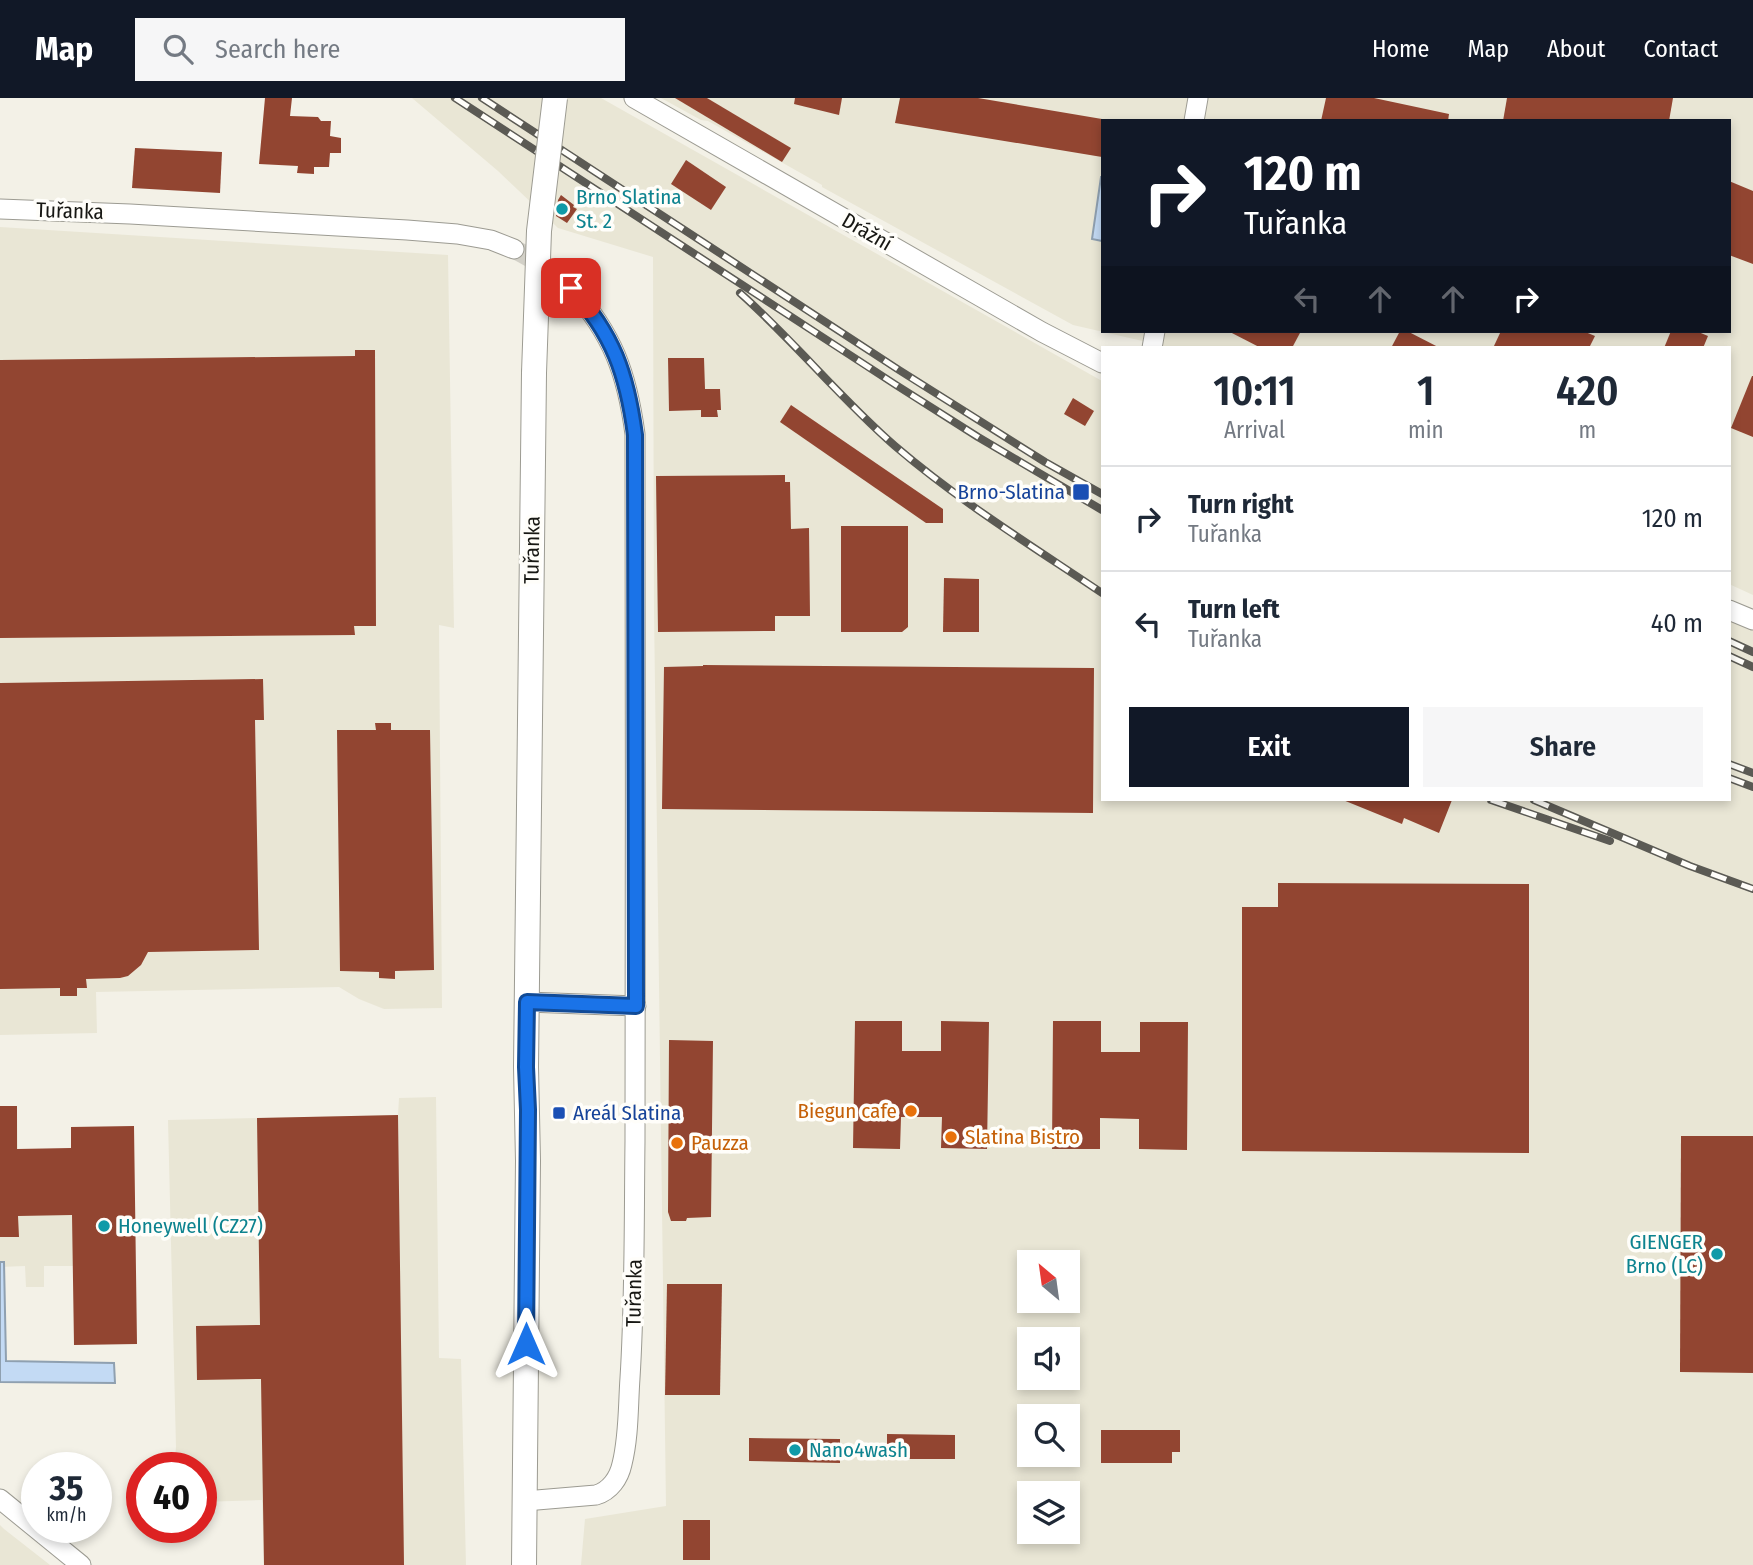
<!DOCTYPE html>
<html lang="en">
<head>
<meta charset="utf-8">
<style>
  body { margin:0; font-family:"Fira Sans Condensed",sans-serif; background:#f6f6f7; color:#1f2937; height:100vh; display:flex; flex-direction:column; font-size:26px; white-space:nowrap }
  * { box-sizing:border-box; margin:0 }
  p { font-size:23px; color:#747a83 }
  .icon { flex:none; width:38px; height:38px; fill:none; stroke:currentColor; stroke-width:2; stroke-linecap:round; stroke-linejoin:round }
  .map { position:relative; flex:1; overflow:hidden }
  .panel { position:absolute; left:1101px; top:248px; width:630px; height:455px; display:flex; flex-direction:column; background:#fff; border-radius:0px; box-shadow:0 4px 10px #0003 }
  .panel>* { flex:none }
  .top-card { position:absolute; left:1101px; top:21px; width:630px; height:214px; border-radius:0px; box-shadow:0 4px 10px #0003; background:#111827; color:#fff; overflow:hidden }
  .needle { width:46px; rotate:331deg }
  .fabs { position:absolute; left:1017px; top:1152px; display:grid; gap:14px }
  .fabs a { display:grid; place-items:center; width:63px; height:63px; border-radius:0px; background:#fff; box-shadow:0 4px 10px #0003; font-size:35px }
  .speed { position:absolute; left:21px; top:1354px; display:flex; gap:14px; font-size:35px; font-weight:700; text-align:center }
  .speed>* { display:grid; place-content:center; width:91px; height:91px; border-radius:50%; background:#fff; box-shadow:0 4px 10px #0003; line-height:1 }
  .speed small { font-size:18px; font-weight:400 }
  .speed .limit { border:10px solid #d22; background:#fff; color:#111 }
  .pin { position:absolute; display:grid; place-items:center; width:60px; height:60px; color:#fff; margin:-30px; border-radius:14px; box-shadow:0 4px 10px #0006 }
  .me { position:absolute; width:77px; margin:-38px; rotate:0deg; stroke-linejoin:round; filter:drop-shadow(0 0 5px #0008) }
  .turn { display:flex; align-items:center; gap:24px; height:147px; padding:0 28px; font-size:32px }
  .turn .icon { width:91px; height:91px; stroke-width:2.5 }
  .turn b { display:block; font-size:49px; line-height:60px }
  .lanes { display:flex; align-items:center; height:66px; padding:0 28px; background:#0003; justify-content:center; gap:35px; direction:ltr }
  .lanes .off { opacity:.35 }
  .eta { display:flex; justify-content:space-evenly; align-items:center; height:119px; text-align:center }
  .eta b { font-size:42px; font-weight:600; line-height:49px }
  .action { display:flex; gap:14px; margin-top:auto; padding:14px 28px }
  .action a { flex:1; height:80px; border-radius:0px; background:#111827; color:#fff; font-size:28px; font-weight:600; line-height:80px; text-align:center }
  .action a+a { background:#f6f6f7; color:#1f2937 }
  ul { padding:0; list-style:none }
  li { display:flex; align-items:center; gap:21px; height:105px; padding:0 28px; border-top:2px solid #e0e1e3 }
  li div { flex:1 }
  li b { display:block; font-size:26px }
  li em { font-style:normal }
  header { display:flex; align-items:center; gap:42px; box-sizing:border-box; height:98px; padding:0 35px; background:#111827; color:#fff }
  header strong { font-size:33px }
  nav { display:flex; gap:38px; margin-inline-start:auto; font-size:24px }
  .search { width:490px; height:63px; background:#f6f6f7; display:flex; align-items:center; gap:18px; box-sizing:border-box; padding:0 24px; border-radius:0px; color:#747a83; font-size:26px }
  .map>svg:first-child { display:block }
  .built { fill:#e9e6d5; fill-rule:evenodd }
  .water { fill:#c3daf4; stroke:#8fa0b0; stroke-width:2 }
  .building { fill:#924531 }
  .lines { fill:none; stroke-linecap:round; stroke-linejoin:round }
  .minor-tunnel { stroke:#d2d0c7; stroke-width:19; stroke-dasharray:19 10; stroke-linecap:butt }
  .minor-casing { stroke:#9c9b92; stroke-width:21 }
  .tertiary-casing { stroke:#9c9b92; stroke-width:26 }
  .minor { stroke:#fff; stroke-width:19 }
  .tertiary { stroke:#fff; stroke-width:24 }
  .rail-casing { stroke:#5b5a54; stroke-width:8 }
  .rail { stroke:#fffefa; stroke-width:5; stroke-dasharray:16; stroke-linecap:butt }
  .tertiary-bridge-casing { stroke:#9c9b92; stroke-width:26; stroke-linecap:butt }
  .tertiary-bridge { stroke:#fff; stroke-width:24 }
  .route-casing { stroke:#114b97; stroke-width:18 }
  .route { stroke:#1a73e8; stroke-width:12 }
  .culture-dot { fill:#0f9aa8; stroke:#fffefa; stroke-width:2.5 }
  .transit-dot { fill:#1a4fb4; stroke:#fffefa; stroke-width:2.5 }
  .food-dot { fill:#e8710a; stroke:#fffefa; stroke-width:2.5 }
  .labels { text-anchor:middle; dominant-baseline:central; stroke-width:7; stroke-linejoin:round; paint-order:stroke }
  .culture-label { font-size:21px; fill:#0d838f; stroke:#fffefa; text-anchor:start }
  .street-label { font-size:21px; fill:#171713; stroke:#fffefa }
  .transit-label { font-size:21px; fill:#164399; stroke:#fffefa; text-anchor:end }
  .food-label { font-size:21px; fill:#c56008; stroke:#fffefa; text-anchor:start }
</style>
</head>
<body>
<header>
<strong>Map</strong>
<div class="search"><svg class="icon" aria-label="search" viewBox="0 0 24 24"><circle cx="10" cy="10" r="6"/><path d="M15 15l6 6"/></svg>Search here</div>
<nav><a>Home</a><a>Map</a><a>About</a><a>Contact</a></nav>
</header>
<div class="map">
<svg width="1753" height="1467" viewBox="0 0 1753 1467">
  <rect width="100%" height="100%" fill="#f3f1e7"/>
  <g class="built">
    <path d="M 412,0 L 601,0 L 1102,283 L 1102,702 L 1729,702 L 1729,522 L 1753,532 L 1753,1467 L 581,1467 L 585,1421 L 666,1408 L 654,513 L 653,159 L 558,130 L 498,73 ZM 1029,1164 L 1068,1164 L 1068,1202 L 1029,1202 ZM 1029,1241 L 1068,1241 L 1068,1279 L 1029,1279 ZM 1029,1318 L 1068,1318 L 1068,1356 L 1029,1356 ZM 1029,1395 L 1068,1395 L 1068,1433 L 1029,1433 Z"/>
    <path d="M 661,0 L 1753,0 L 1753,497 L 1729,486 L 1729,250 L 1173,250 L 1073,227 L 822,89 L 822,87 L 708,23 L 701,22 ZM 1102,23 L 1729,23 L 1729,233 L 1102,233 Z"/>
    <path d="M 0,129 L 448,157 L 454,530 L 439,527 L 442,910 L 384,911 L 359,901 L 339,889 L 96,894 L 97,935 L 0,937 Z"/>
    <path d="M 436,999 L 439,1260 L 461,1261 L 466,1467 L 264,1467 L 262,1402 L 201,1404 L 201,1370 L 174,1370 L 176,1349 L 168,1022 L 398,1017 L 399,1000 Z"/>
    <path d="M 17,1008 L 18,1051 L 73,1051 L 74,1168 L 44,1168 L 44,1189 L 26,1189 L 25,1168 L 0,1169 L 0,1009 Z"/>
    <path d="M 0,1427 L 4,1431 L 50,1467 L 0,1467 Z"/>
  </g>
  <g class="water">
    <path d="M 1101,79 L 1102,79 L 1102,143 L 1092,141 Z"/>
    <path d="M 0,1164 L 4,1164 L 6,1263 L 114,1265 L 115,1285 L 0,1284 Z"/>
  </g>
  <g class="building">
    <path d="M 265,0 L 292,0 L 290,18 L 318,19 L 321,23 L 331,23 L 330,38 L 341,40 L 341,55 L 330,55 L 329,69 L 314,69 L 314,76 L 297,75 L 298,68 L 259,66 Z"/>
    <path d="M 675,0 L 707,0 L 791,50 L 782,64 Z"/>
    <path d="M 795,0 L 842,0 L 839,17 L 794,6 Z"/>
    <path d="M 900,0 L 978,0 L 1102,21 L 1102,59 L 895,25 Z"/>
    <path d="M 1326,0 L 1374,0 L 1449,16 L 1448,23 L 1321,23 Z"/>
    <path d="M 1507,0 L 1673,0 L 1669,23 L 1503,23 Z"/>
    <path d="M 135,50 L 222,54 L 220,95 L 132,90 Z"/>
    <path d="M 686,62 L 726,89 L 711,112 L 671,86 Z"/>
    <path d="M 1729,83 L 1753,93 L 1753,166 L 1729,157 Z"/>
    <path d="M 561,97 L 574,107 L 573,109 L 577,111 L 567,125 L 556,118 L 558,102 Z"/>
    <path d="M 1228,233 L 1301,233 L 1292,250 L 1261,250 Z"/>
    <path d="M 1400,233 L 1407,233 L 1440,250 L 1391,250 Z"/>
    <path d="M 1501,233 L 1583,233 L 1595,238 L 1589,250 L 1493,250 Z"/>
    <path d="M 1671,233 L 1696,233 L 1708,238 L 1703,250 L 1664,250 Z"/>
    <path d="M 355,252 L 375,252 L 376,528 L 354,528 L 355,537 L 0,540 L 0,262 L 355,258 Z"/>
    <path d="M 668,260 L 704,260 L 705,291 L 720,291 L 721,312 L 717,312 L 718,319 L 701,319 L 701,312 L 669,313 Z"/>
    <path d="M 1752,278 L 1753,278 L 1753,339 L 1731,330 Z"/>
    <path d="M 1073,300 L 1094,313 L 1085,328 L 1064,316 Z"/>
    <path d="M 791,307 L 943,411 L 943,425 L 926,425 L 780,324 Z"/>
    <path d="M 785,377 L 785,384 L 790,384 L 791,431 L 809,430 L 810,518 L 775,518 L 775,533 L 658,534 L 656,378 Z"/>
    <path d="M 841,428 L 908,428 L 908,529 L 902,534 L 841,534 Z"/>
    <path d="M 944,480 L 979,481 L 979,534 L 943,534 Z"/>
    <path d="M 703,567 L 1094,570 L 1093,715 L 662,711 L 664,569 L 703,568 Z"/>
    <path d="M 263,581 L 264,622 L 255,622 L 259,852 L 148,854 L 141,867 L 128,878 L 120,880 L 86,881 L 87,890 L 77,890 L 77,898 L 60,898 L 60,890 L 0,891 L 0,585 Z"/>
    <path d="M 375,625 L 391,625 L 391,632 L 430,632 L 434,872 L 395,873 L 395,881 L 379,880 L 379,874 L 340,873 L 337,632 L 376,632 Z"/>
    <path d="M 1343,702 L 1452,702 L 1439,735 L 1404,720 L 1402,726 Z"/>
    <path d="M 1278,785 L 1529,786 L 1529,1055 L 1242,1053 L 1242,809 L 1278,809 Z"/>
    <path d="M 855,923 L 902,923 L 902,953 L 941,953 L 941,923 L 989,924 L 987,1051 L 941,1050 L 942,1019 L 901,1019 L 900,1051 L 853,1050 Z"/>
    <path d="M 1053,923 L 1101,923 L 1101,954 L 1140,954 L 1140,924 L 1188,924 L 1187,1052 L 1139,1051 L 1139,1021 L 1100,1020 L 1100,1051 L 1052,1051 Z"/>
    <path d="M 669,942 L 713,943 L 711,1119 L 687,1120 L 686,1123 L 671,1123 L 668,1114 Z"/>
    <path d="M 0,1008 L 17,1008 L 17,1051 L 71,1050 L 71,1029 L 134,1028 L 137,1246 L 74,1247 L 72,1117 L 18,1118 L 19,1139 L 0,1139 Z"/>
    <path d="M 398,1017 L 404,1467 L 264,1467 L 261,1281 L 197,1282 L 196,1228 L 260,1227 L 257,1020 Z"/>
    <path d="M 1681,1038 L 1753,1038 L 1753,1275 L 1680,1274 Z"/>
    <path d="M 667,1186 L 722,1186 L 720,1297 L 665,1297 Z"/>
    <path d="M 1101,1332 L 1180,1332 L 1180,1354 L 1172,1354 L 1172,1365 L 1101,1365 Z"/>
    <path d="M 887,1336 L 955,1337 L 955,1361 L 887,1361 Z"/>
    <path d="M 749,1340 L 840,1341 L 840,1365 L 749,1363 Z"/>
    <rect x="683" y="1422" width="27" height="40"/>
  </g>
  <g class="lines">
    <path class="minor-tunnel" d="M 514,151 C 535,162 554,174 571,190"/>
    <defs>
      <g id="minor">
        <path d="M 634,0 L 1042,234 L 1102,265"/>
        <path d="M 1194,23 L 1198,0"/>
        <path d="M 0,111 L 130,116 L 407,132 L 457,136 L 491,142 L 514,151"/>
        <path d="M 1152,250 L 1155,233"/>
        <path d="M 1729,512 L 1753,522"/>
        <path d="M 527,904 L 636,908"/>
        <path d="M 0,1401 L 81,1467"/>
        <path d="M 525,1403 L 596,1397 C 610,1393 619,1380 622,1366 C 629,1338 628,1308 630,1280 C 635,1201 634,1122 635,1043 C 636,807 635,572 635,336 C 627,276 613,236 571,190"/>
      </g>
      <path id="tertiary" d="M 524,1467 L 528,1063 L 526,969 L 534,275"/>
    </defs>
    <use href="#minor" class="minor-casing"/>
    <use href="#tertiary" class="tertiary-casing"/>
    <use href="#minor" class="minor"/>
    <use href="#tertiary" class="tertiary"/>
    <defs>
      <g id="rail">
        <path d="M 455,0 L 896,287 L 978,339 L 1102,412"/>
        <path d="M 482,0 L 899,272 L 1045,364 L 1102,396"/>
        <path d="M 740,195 C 794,243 840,300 895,348 C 959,403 1032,448 1102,495"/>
        <path d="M 1729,543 L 1753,554"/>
        <path d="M 1729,558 L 1753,569"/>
        <path d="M 1729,666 L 1753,675"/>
        <path d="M 1729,680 L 1753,689"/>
        <path d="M 1491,702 L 1610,743"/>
        <path d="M 1534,702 L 1690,768 L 1753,791"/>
      </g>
    </defs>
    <use href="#rail" class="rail-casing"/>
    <use href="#rail" class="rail"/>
    <defs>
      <path id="tertiary-bridge" d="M 534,275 L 539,133 L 555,0"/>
    </defs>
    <use href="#tertiary-bridge" class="tertiary-bridge-casing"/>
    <use href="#tertiary-bridge" class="tertiary-bridge"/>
  </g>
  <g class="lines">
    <defs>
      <path id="route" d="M 526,1246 L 528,1012 L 526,969 L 527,904 L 636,908 L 635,337 C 627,276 613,236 571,190"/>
    </defs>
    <use href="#route" class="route-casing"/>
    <use href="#route" class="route"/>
  </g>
  <g class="culture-dot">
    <circle cx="562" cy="111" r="7"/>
    <circle cx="104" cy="1128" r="7"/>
    <circle cx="1717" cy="1156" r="7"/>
    <circle cx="795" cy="1352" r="7"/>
  </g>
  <g class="transit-dot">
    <rect x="1072" y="385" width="18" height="18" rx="3.5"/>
    <rect x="552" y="1008" width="14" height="14" rx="3.5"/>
  </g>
  <g class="food-dot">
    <circle cx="911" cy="1013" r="7"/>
    <circle cx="951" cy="1039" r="7"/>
    <circle cx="677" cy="1045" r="7"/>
  </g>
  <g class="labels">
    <g class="culture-label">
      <text x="576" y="99">Brno Slatina<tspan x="576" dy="24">St. 2</tspan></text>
      <text x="118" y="1128">Honeywell (CZ27)</text>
      <text x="1703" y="1144" text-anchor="end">GIENGER<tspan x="1703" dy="24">Brno (LC)</tspan></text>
      <text x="809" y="1352">Nano4wash</text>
    </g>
    <g class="street-label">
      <text transform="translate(70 113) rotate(2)">Tuřanka</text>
      <text transform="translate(867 134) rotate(30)">Drážní</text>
      <text transform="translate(532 452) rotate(-89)">Tuřanka</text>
      <text transform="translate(634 1195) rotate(-89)">Tuřanka</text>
    </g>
    <g class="transit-label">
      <text x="1065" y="394">Brno-Slatina</text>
      <text x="573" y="1015" text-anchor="start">Areál Slatina</text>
    </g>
    <g class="food-label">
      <text x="897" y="1013" text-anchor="end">Biegun cafe</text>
      <text x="965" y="1039">Slatina Bistro</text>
      <text x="691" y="1045">Pauzza</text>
    </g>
  </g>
</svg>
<div class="fabs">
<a><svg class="needle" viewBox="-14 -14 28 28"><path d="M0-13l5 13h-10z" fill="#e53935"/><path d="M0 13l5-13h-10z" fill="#747a83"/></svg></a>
<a><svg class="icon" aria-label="sound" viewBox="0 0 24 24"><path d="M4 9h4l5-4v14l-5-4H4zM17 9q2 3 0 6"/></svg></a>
<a><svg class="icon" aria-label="search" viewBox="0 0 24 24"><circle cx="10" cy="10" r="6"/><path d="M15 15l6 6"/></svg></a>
<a><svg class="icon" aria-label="layers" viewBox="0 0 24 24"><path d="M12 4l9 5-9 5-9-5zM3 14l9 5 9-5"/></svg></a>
</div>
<div class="speed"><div>35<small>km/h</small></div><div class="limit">40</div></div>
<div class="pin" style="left:571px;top:190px;background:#d93025"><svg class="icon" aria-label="arrive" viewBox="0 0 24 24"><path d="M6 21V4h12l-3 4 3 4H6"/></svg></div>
<svg class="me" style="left:526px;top:1246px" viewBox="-20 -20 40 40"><path d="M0-17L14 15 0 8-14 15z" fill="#1a73e8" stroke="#fff" stroke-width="4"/></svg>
<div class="top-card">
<div class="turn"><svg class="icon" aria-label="right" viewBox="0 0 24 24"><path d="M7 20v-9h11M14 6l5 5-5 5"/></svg><div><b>120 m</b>Tuřanka</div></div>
<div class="lanes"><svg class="icon off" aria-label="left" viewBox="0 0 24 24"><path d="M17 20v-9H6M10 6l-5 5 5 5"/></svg><svg class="icon off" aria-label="ahead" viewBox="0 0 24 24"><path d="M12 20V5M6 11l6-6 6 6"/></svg><svg class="icon off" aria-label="ahead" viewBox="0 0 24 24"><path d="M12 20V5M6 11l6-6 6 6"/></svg><svg class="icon" aria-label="right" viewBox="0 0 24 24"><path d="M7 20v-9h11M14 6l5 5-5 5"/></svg></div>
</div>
<section class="panel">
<div class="eta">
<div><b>10:11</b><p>Arrival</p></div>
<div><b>1</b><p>min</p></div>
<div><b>420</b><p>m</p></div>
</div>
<ul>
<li><svg class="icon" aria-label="right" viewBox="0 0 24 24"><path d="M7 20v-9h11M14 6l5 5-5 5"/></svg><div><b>Turn right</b><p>Tuřanka</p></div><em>120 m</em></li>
<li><svg class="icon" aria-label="left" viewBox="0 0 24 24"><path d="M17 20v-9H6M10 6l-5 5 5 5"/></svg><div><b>Turn left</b><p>Tuřanka</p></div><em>40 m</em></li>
</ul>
<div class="action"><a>Exit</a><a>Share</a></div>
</section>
</div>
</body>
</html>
